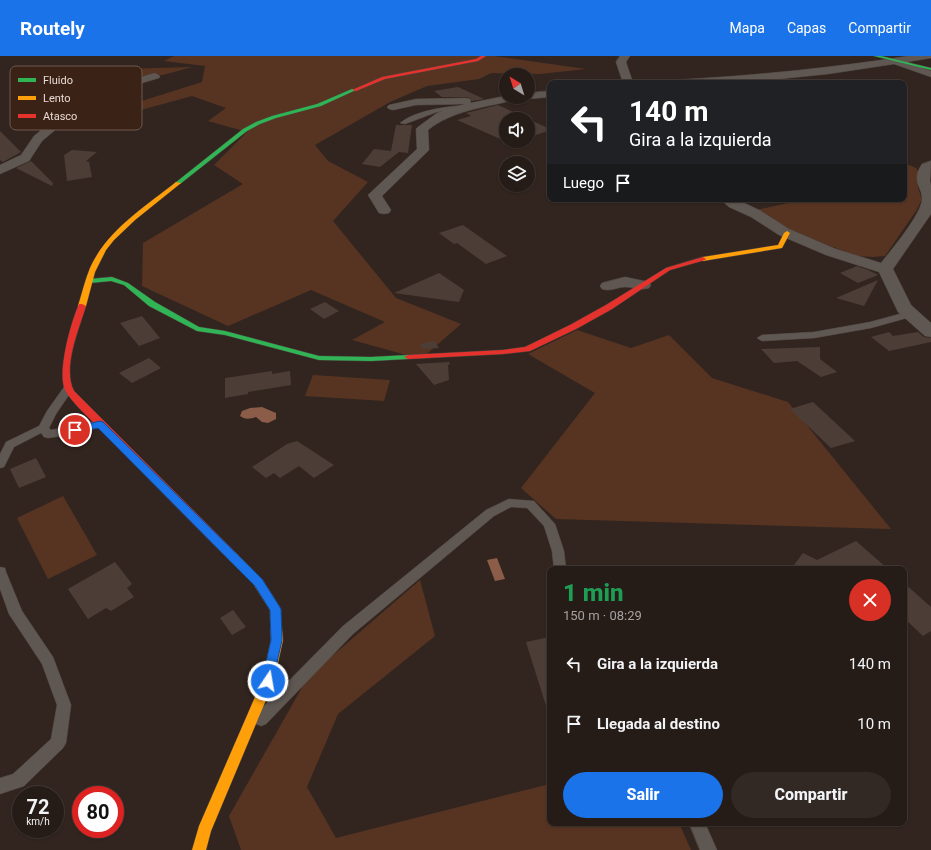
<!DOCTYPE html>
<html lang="es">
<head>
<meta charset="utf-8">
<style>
  body { margin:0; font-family:Roboto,sans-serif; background:#322924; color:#f1f3f6; height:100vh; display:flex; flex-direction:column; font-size:15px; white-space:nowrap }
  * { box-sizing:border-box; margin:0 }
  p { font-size:13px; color:#a4a1a1 }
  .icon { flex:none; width:22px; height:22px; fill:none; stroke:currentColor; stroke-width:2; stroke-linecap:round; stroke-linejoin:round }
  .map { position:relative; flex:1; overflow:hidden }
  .drawer { position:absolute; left:547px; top:510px; width:360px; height:260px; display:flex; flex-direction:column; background:#261c17; border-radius:8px; box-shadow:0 1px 3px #0004,0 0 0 1px #423a36 }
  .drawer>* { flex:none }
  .hud { position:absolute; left:547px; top:24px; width:360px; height:122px; border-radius:8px; box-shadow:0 1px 3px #0004,0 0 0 1px #423a36; background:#202124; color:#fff; overflow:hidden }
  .needle { width:26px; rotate:322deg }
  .tools { position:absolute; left:499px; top:12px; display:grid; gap:8px }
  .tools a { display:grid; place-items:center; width:36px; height:36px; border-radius:50%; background:#261c17; box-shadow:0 1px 3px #0004,0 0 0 1px #423a36; font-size:20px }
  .speed { position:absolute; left:12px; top:730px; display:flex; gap:8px; font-size:20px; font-weight:700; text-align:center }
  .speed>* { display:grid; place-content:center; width:52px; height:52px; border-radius:50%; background:#261c17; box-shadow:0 1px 3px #0004,0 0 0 1px #423a36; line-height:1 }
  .speed small { font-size:10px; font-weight:400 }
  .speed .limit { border:6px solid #d22; background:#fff; color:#111 }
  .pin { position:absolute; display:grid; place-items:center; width:34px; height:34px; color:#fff; margin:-17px; border:2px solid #fff; border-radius:50%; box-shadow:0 1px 4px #0007 }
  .me { position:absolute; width:44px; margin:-22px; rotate:12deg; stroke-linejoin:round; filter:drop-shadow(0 0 3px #0008) }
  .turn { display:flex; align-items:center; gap:14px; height:84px; padding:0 16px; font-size:18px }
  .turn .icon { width:52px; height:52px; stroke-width:2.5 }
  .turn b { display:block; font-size:28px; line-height:34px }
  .then { display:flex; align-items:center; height:38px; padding:0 16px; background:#0003; gap:8px; font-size:15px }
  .round { display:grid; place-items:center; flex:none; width:42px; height:42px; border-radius:21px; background:#322924 }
  .headline { display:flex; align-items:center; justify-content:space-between; height:68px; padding:0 16px }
  h1 { font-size:24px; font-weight:800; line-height:30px; color:#1e9e55 }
  .action { display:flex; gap:8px; margin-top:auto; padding:8px 16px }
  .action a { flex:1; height:46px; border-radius:24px; background:#1a73e8; color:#fff; font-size:16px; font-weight:800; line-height:46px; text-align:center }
  .action a+a { background:#322924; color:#f1f3f6 }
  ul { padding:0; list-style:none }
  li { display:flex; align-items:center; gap:12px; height:60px; padding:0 16px }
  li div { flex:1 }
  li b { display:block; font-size:15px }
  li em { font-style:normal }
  header { display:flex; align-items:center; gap:24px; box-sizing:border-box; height:56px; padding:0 20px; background:#1a73e8; color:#fff }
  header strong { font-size:19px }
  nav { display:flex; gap:22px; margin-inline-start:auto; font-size:14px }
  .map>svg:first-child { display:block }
  .green { fill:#573422 }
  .water { fill:#8b5d48 }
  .building { fill:#4c3e37 }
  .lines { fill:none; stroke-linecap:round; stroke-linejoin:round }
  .lane-casing { stroke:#4e433d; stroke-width:1 }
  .street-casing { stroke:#4e433d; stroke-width:1 }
  .fast-casing { stroke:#4e433d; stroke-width:1 }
  .slow-casing { stroke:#4e433d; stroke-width:1 }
  .jam-casing { stroke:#4e433d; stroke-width:1 }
  .lane { fill:#5f5752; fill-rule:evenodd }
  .street { fill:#5f5752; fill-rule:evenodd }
  .fast { fill:#30b455; fill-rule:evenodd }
  .slow { fill:#ff9f0a; fill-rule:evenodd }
  .jam { fill:#e5322d; fill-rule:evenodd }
  .route { fill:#1a73e8; stroke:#114b97 }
  .key { fill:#3a2217; stroke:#6f594f; stroke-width:1 }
  .key-label { font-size:11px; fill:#ead9d2 }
</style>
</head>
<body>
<header>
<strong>Routely</strong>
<nav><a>Mapa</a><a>Capas</a><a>Compartir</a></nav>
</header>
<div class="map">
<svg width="931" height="794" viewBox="0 0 931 794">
  <rect width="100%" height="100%" fill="#32251f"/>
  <g class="green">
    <path d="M 174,0 L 494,0 L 586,13 L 540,18 L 491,17 L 479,23 L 427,30 L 390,46 L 315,89 L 328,105 L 368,126 L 333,165 L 396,242 L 461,268 L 421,303 L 352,284 L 385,266 L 311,234 L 228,270 L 142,230 L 143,187 L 243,128 L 214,109 L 247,76 L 208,65 L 226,52 L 192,40 L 137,55 L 110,55 L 202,26 L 205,10 L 164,5 Z"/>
    <path d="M 192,11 L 163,19 L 120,20 L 124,13 Z"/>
    <path d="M 904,107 L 916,112 L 918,115 L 918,132 L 922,143 L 916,155 L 885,200 L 873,201 L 856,200 L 793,175 L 756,154 L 807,143 L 904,143 Z"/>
    <path d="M 577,274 L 631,292 L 669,279 L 712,322 L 788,346 L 891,473 L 556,463 L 521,432 L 595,337 L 528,298 Z"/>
    <path d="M 313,319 L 390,324 L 384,345 L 305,340 Z"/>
    <path d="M 63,440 L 97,499 L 48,523 L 17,462 Z"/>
    <path d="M 420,524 L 435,580 L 338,658 L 307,731 L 336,782 L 550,728 L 550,767 L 679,767 L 691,794 L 241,794 L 229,760 L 308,621 Z"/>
  </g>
  <g class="water">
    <path d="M 262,351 L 276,357 L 276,363 L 268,367 L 262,366 L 256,361 C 250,363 246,364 240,360 L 242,355 L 250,352 Z"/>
    <path d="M 497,502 L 505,523 L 495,525 L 487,504 Z"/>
  </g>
  <g class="building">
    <path d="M 458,31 L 484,43 L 472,45 L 470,42 L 466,41 L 442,41 L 434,35 Z"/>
    <path d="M 498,49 L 528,63 L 506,63 L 506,85 L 520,85 L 512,88 L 457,64 L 471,60 L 466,57 Z"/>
    <path d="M 528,63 L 550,73 L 550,74 L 528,82 Z"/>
    <path d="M 396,69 L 412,69 L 408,97 L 399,96 L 380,111 L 362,108 L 374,93 L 391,95 Z"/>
    <path d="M 0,75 L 21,96 L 3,106 L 0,104 Z"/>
    <path d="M 72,94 L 97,96 L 86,105 L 89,106 L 92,121 L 67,125 L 64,99 Z"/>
    <path d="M 31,105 L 53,127 L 52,130 L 16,112 Z"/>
    <path d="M 463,169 L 507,200 L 486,208 L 457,187 L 454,188 L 439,177 Z"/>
    <path d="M 857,210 L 868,214 L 878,219 L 858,227 L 840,217 Z"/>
    <path d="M 439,217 L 464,234 L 459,246 L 394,237 Z"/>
    <path d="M 878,224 L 864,250 L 836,242 Z"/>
    <path d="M 325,246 L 339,255 L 324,263 L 310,253 Z"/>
    <path d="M 142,260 L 160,282 L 139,290 L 120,267 Z"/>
    <path d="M 889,276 L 893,280 L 918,276 L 924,281 L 931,282 L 931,286 L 889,295 L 871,281 Z"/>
    <path d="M 434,285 L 439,292 L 423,293 L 420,288 Z"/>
    <path d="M 820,291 L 820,303 L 837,316 L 821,321 L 797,305 L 774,307 L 761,293 Z"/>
    <path d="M 149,302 L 161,312 L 132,327 L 119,317 Z"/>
    <path d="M 449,306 L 450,308 L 448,309 L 449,324 L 434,329 L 416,308 Z"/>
    <path d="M 272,315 L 272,318 L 290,315 L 291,329 L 248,336 L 248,338 L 225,342 L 225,322 Z"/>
    <path d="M 813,346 L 855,385 L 831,392 L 790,353 Z"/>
    <path d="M 297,385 L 334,409 L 314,422 L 299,410 L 280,422 L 274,417 L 266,422 L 252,411 L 287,388 Z"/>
    <path d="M 36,402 L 46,421 L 19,432 L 10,413 Z"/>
    <path d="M 856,485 L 888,513 L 791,513 L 803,497 L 817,504 Z"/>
    <path d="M 115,506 L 132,528 L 127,532 L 134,541 L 111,555 L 106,552 L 88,563 L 68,533 Z"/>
    <path d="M 904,527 L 931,551 L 931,575 L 923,580 L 904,562 Z"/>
    <path d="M 233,554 L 246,571 L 232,579 L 220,562 Z"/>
    <path d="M 550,581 L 550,652 L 547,653 L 526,586 Z"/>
  </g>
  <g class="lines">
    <defs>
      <g id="lane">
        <path d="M 469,49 L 471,50 L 471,52 L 437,56 L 405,68 L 400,67 C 416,54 449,50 469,49 Z"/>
        <path d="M 911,255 L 914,256 L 915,258 L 914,260 L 871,272 L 814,282 L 762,285 L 757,282 L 762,279 L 814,276 L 870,266 Z"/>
        <path d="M 68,330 L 73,333 L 56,358 L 49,372 L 51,374 L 100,364 L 104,366 L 105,368 L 104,370 L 75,378 L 48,382 L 44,381 L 41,377 L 14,391 L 4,411 L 0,412 L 0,398 L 6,386 L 39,370 L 47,355 L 64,331 Z"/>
        <path d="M 509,443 L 534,445 L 555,468 L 564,495 L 566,513 L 554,513 L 552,495 L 544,470 L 527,452 L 511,451 L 494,460 L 353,578 L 266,668 L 261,670 L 256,668 L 254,663 L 256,658 L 343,570 L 486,454 Z"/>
        <path d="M 0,511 L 5,512 L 6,516 L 22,555 L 53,601 L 71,649 L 66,687 L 63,692 L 24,730 L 0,738 L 0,722 L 13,718 L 51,683 L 57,649 L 42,608 L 9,558 L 0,533 Z"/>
        <path d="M 689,767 L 705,767 L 717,794 L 700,794 Z"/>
      </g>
      <g id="street">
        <path d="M 620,0 L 630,0 L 626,6 L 633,27 L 623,27 L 616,6 Z"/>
        <path d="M 909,0 L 931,0 L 931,2 L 907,6 L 931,15 L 931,21 L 894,8 L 828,18 L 740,27 L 667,27 L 672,24 C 752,20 830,12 909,0 Z"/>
        <path d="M 155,17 L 160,20 L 159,22 L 135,29 L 74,58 L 42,85 L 29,105 L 0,118 L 0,109 L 21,99 L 34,80 L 66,54 L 127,25 Z"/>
        <path d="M 550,35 L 550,41 L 528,43 L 523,41 L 528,41 L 528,37 Z"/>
        <path d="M 506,40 L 506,41 L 515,42 L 514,44 C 484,52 453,54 428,74 L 429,94 L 382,140 L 391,154 L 389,157 L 384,158 L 379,157 L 368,139 L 417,93 L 416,73 L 418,71 L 437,57 L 465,48 L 416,49 L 393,54 L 389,53 L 387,51 L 389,49 L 416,43 L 466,42 L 470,43 L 471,45 L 470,47 Z"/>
        <path d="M 931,105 L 930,125 L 931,129 L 931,158 L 893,213 L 911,249 L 931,267 L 931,281 L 925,280 L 898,256 L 879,216 L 826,199 L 779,179 L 751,161 L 729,151 L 720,143 L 736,143 L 761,155 L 789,173 L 836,193 L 881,207 C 892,193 920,160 922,144 C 923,131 910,126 922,108 Z"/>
        <path d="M 625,221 L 649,226 L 651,229 L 649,232 C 640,235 634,231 625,231 C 617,231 611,236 602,233 L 600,230 L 602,227 Z"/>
      </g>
      <g id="fast">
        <path d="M 874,0 L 881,0 L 931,12 L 931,14 Z"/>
        <path d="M 352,33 L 356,34 L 321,50 L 276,62 L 260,68 L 247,75 L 180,128 L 175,127 L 243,73 L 256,66 L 272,60 L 317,48 Z"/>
        <path d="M 112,221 L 128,227 L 155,246 L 199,271 L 225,275 L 319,300 L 371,301 L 408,299 L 412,301 L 408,303 L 371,305 L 319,304 L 225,279 L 197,275 L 149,250 L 124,229 L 111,225 L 90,227 L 87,225 L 90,223 Z"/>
      </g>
      <g id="slow">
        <path d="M 176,126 L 181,127 L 135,164 L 114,184 L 106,194 L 95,216 L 86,250 L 82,252 L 79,252 L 78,250 C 82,237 85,224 90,212 C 107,174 145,151 176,126 Z"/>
        <path d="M 787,175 L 790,177 L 782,192 L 703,205 L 700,203 L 703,201 L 778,189 L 784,177 Z"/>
        <path d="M 231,495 L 235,496 L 262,523 L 279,550 L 280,553 L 283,584 L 274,625 L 211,775 L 206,794 L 192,794 L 199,770 L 262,625 L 271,584 L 270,554 L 254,529 L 227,502 L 226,499 L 227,496 Z"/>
      </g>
      <g id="jam">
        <path d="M 481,0 L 486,0 L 478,5 L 385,23 L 356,35 L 352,34 L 382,21 L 476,3 Z"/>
        <path d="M 703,201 L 706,203 L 705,204 L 670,214 L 612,253 L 576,273 L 530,295 L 503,298 L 408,303 L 404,301 L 408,299 L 503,294 L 525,291 L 570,269 L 606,249 L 666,212 Z"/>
        <path d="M 79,248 L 82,248 L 86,250 C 79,273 62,312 74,335 L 235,496 L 236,499 L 235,502 L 231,503 L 227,502 L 78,351 C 73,345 68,340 65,334 C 57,316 71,266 79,248 Z"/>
      </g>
    </defs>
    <use href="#lane" class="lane-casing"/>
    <use href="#street" class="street-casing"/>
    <use href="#fast" class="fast-casing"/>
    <use href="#slow" class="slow-casing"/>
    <use href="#jam" class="jam-casing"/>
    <use href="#lane" class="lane"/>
    <use href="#street" class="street"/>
    <use href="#fast" class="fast"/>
    <use href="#slow" class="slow"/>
    <use href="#jam" class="jam"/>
  </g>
  <path class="route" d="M 100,365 L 103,366 L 262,523 L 281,553 L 282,584 L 272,629 L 268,630 L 264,629 L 262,625 L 271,584 L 270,554 L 255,530 L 98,372 L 75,377 L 71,374 L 72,372 Z"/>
  <rect x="10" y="10" width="132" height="64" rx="6" class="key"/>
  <rect x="18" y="22" width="18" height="4" fill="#30b455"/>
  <rect x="18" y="40" width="18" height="4" fill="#ff9f0a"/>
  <rect x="18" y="58" width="18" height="4" fill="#e5322d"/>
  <g class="key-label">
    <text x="43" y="28">Fluido</text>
    <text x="43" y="46">Lento</text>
    <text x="43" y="64">Atasco</text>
  </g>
</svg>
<div class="tools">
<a><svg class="needle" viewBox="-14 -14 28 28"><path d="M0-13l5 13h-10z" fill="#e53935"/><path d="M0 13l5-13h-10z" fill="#a4a1a1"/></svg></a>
<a><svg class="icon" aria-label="sound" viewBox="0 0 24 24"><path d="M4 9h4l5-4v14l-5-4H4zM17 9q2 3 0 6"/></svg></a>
<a><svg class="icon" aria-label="layers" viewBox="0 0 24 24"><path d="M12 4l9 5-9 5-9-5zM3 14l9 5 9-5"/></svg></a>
</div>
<div class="speed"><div>72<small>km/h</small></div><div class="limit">80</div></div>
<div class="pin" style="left:75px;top:374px;background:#d93025"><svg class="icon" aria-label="arrive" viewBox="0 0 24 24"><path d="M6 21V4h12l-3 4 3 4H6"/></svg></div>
<svg class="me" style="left:268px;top:625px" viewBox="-20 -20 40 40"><circle r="17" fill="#1a73e8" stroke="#fff" stroke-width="3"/><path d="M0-11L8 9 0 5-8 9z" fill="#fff"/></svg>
<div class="hud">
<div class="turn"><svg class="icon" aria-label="left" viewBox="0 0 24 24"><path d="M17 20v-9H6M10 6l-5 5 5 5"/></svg><div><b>140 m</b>Gira a la izquierda</div></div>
<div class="then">Luego<svg class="icon" aria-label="arrive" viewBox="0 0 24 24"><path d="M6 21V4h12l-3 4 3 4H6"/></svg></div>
</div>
<section class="drawer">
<div class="headline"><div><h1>1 min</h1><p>150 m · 08:29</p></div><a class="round" style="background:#d93025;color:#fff"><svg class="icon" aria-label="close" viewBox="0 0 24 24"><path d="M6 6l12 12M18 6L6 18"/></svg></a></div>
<ul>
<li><svg class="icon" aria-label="left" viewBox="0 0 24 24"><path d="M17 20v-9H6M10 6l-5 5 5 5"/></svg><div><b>Gira a la izquierda</b></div><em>140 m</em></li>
<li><svg class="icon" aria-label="arrive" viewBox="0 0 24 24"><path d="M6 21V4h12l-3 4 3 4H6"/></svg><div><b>Llegada al destino</b></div><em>10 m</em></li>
</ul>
<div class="action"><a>Salir</a><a>Compartir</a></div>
</section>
</div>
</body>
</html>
